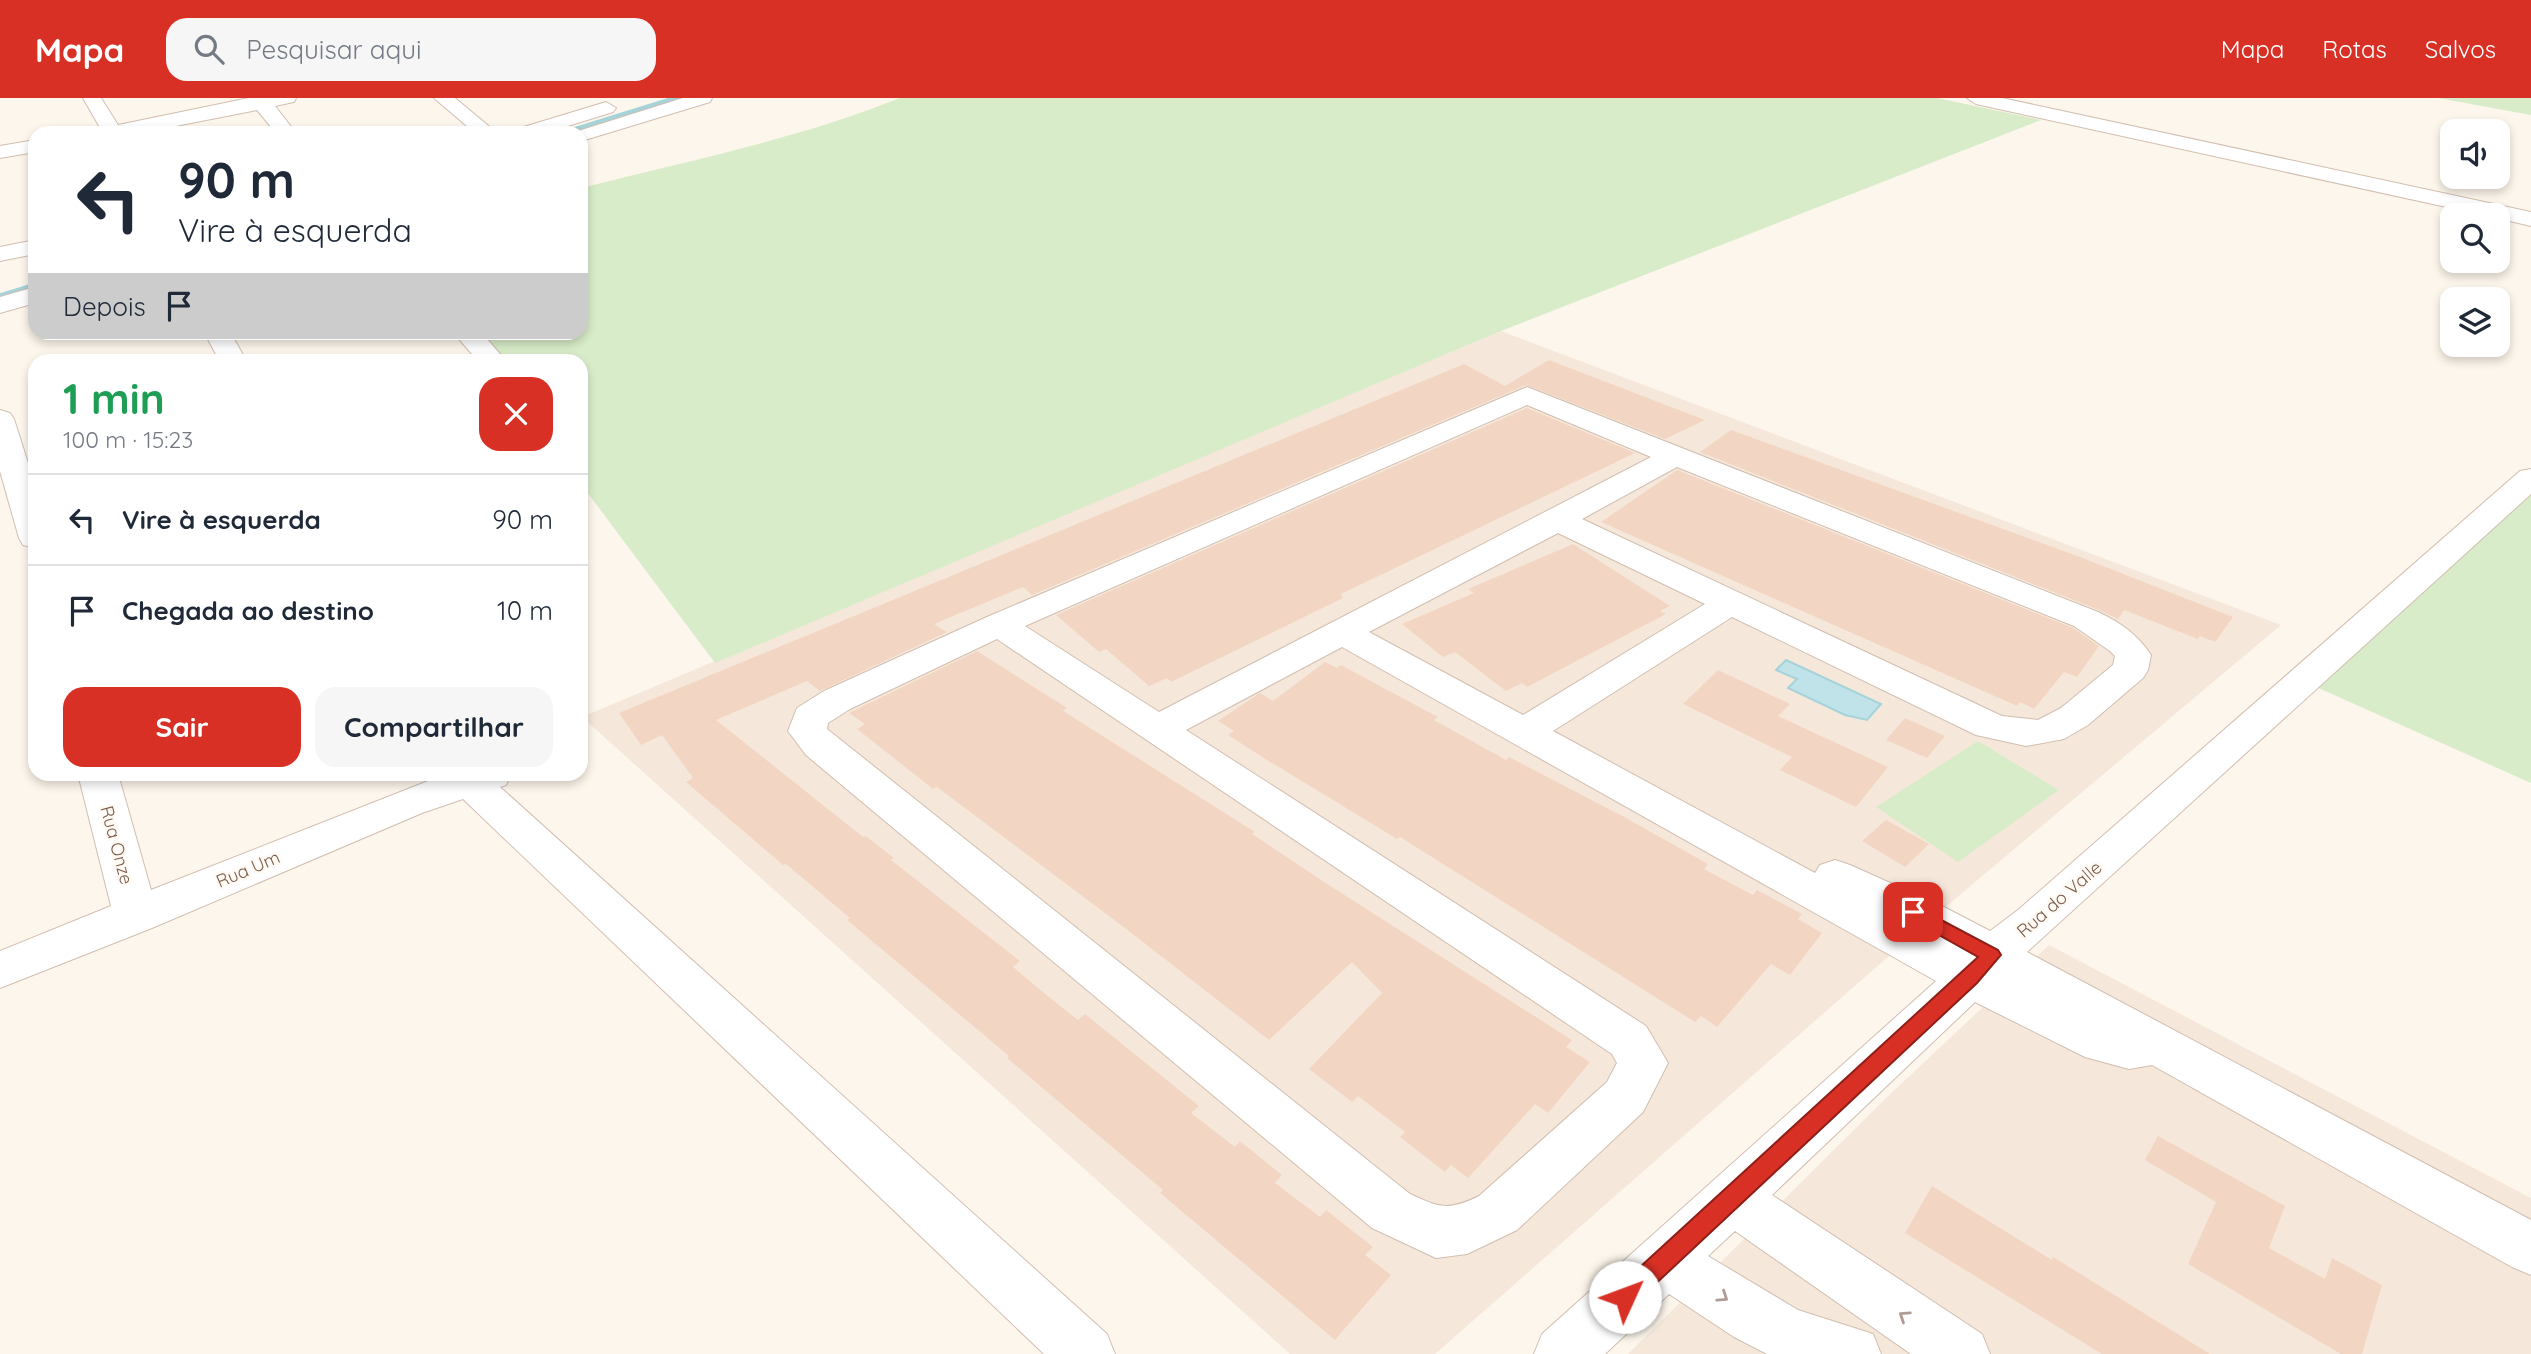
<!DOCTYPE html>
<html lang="pt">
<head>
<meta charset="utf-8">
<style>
  body { margin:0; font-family:Quicksand,sans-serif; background:#f6f6f7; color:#1f2937; height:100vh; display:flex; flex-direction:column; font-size:26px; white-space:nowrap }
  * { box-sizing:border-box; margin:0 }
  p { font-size:23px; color:#747a83 }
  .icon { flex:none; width:38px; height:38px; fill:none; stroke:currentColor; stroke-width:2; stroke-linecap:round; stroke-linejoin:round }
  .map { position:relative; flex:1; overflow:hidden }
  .panel { position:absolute; left:28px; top:256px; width:560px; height:427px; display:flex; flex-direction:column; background:#fff; border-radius:21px; box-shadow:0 4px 10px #0003 }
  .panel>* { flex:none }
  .banner { position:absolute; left:28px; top:28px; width:560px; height:214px; border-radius:21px; box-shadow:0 4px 10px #0003; background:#fff; color:#1f2937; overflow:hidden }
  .buttons { position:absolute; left:2440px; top:21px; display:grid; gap:14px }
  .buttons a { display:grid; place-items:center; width:70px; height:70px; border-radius:14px; background:#fff; box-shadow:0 4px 10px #0003; font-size:35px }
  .pin { position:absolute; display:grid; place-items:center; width:60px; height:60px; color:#fff; margin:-30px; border-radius:14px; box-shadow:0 4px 10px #0006 }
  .me { position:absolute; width:77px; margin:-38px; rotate:47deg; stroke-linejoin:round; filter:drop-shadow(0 0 5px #0008) }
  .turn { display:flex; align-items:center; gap:24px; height:147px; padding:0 35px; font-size:32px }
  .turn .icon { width:91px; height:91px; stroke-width:2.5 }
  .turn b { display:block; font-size:49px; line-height:60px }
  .then { display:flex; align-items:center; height:66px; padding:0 35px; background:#0003; gap:14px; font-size:26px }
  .round { display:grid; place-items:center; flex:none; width:74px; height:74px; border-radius:21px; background:#f6f6f7 }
  .headline { display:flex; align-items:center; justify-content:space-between; height:119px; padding:0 35px }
  h1 { font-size:42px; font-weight:800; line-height:52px; color:#1e9e55 }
  .button { display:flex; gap:14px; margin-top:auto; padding:14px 35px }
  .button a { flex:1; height:80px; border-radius:21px; background:#d93025; color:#fff; font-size:28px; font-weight:800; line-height:80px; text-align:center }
  .button a+a { background:#f6f6f7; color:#1f2937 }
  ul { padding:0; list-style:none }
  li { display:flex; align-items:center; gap:21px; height:91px; padding:0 35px; border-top:2px solid #e0e1e3 }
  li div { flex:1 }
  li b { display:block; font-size:26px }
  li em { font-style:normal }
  header { display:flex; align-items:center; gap:42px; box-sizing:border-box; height:98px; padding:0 35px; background:#d93025; color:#fff }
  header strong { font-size:33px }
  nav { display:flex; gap:38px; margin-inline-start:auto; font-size:24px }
  .search { width:490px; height:63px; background:#f6f6f7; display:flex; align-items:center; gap:18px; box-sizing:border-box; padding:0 24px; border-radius:21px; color:#747a83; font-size:26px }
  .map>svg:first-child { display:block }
  .residential { fill:#f5e8da }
  .green { fill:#d8ecc9 }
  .water { fill:#bfe3e8; stroke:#a5d3da; stroke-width:2 }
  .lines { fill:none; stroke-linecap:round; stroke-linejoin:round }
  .stream-far1 { stroke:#a5d3da; stroke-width:6 }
  .stream { stroke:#a5d3da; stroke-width:7 }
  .building { fill:#f3d5c3 }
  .street-casing { stroke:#d1beb0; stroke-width:2 }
  .street { fill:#fff; fill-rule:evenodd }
  .oneway { stroke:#af9d94 }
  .route { fill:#d93025; stroke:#8d1f18; stroke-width:2 }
  .labels { text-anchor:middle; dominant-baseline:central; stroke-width:5; stroke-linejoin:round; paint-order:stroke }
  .street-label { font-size:18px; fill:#7a5c4d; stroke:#fffaf3 }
</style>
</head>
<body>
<header>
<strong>Mapa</strong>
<div class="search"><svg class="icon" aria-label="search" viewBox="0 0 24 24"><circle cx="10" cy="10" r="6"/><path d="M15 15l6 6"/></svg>Pesquisar aqui</div>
<nav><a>Mapa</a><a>Rotas</a><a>Salvos</a></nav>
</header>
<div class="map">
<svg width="2531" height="1256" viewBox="0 0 2531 1256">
  <rect width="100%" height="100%" fill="#fdf6ec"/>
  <g class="residential">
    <path d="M 1501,233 L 2281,527 L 1930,822 L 1435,1256 L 1290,1256 L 582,619 Z"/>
    <path d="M 2049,847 L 2531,1100 L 2531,1256 L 1628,1256 L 1884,1002 Z"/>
  </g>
  <g class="green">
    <path d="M 900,0 L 1937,0 L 2041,22 L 1501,233 L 715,565 L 581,386 L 581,262 L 488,262 L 468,235 L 581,234 L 581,90 C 687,63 798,41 900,0 Z"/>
    <path d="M 2438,0 L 2531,0 L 2531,17 Z"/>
    <path d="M 2531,384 L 2531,685 L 2305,584 Z"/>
    <path d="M 1978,643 L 2059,692 L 1958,764 L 1876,709 Z"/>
  </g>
  <path class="water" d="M 1786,562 L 1881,606 L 1867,622 L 1845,617 L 1788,590 L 1797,581 L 1776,572 Z"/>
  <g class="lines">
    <path class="stream-far1" d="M 565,35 L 678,0"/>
    <path class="stream" d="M 0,199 L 35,188"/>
  </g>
  <g class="building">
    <path d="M 1549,262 L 1705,322 L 1665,341 L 1526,287 L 1032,497 L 1023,489 L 934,526 L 947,534 L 820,593 L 807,583 L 716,622 L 863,739 L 866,738 L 894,760 L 891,762 L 1020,863 L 1013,869 L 1055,904 L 1078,922 L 1085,916 L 1199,1008 L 1191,1015 L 1235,1049 L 1240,1043 L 1282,1077 L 1275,1085 L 1320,1119 L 1326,1112 L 1373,1149 L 1365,1157 L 1391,1177 L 1335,1242 L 1160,1095 L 1163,1092 L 1007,960 L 1009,958 L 847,822 L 850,820 L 786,766 L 783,767 L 686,684 L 693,680 L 662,637 L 641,647 L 619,615 L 1464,266 L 1505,288 Z"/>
    <path d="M 1527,310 L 1635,355 L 1341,496 L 1343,500 L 1171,584 L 1167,580 L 1149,588 L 1106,551 L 1099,554 L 1056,517 Z"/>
    <path d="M 1731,332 L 2080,459 L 2233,519 L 2215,544 L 2200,538 L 2198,541 L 2124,512 L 2118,521 L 2099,512 L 1700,354 Z"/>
    <path d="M 1677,372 L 2073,530 L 2099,548 L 2077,579 L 2064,574 L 2034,611 L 2020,604 L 2017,608 L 1601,424 Z"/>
    <path d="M 1573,446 L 1670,508 L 1660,513 L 1666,516 L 1527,589 L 1522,585 L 1506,593 L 1455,554 L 1443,559 L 1402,526 L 1474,495 L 1468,491 Z"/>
    <path d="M 977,553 L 1067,610 L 1063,613 L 1255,734 L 1252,736 L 1321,782 L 1572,942 L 1566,949 L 1590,964 L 1548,1015 L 1535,1006 L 1468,1080 L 1451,1067 L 1445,1074 L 1400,1039 L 1405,1034 L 1358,998 L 1352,1004 L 1309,971 L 1382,895 L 1352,864 L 1269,942 L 1125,830 L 937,689 L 933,691 L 857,631 L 865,626 L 849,615 Z"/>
    <path d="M 1325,564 L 1337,570 L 1341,567 L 1438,619 L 1434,622 L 1506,662 L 1509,659 L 1626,720 L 1708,766 L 1704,771 L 1753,797 L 1757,792 L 1802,816 L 1798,821 L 1822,835 L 1790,877 L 1771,866 L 1717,929 L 1701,918 L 1695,924 L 1400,739 L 1397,741 L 1259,657 L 1228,637 L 1234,633 L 1218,623 L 1260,595 L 1273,603 Z"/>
    <path d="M 1718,572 L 1790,606 L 1778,618 L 1888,669 L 1856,709 L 1780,672 L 1792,659 L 1683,606 Z"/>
    <path d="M 1905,620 L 1945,638 L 1927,660 L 1886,642 Z"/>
    <path d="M 1886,722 L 1929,746 L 1905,769 L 1862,743 Z"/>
    <path d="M 2158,1038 L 2285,1108 L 2269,1150 L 2325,1181 L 2332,1160 L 2382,1187 L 2362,1256 L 2341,1256 L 2188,1166 L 2216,1104 L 2145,1062 Z"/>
    <path d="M 1932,1088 L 2052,1162 L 2053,1159 L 2210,1256 L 2102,1256 L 1905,1135 Z"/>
  </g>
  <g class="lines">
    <defs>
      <g id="street">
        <path d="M 83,0 L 101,0 L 118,27 L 249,0 L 296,0 L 294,4 L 275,8 L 296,35 L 276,35 L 257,12 L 140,35 L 100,35 L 102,33 Z"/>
        <path d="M 434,0 L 455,0 L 497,35 L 475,35 Z"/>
        <path d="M 683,0 L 712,0 L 710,4 L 588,41 L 581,43 L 581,35 L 572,35 Z"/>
        <path d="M 1967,0 L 2002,0 L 2531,114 L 2531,128 L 2497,120 L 2497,117 L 2483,117 L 1976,6 Z"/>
        <path d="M 606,4 L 616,10 L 613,14 L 545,35 L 514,35 L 517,31 Z"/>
        <path d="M 35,42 L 35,54 L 0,60 L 0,48 Z"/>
        <path d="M 35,142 L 35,156 L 0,163 L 0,149 Z"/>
        <path d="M 35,189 L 35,205 L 0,215 L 0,199 Z"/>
        <path d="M 204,234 L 230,234 L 246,262 L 219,262 Z"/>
        <path d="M 453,234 L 481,234 L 505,262 L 477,262 Z"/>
        <path d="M 1527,289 L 2098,514 C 2120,524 2138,537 2151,557 L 2148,572 L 2143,580 L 2088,627 L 2064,641 L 2026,648 L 1976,637 L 1732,519 L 1553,633 L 1815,775 L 1820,767 L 1835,762 L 1850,767 L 1946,810 L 1990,833 L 2018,812 L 2520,373 L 2531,371 L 2531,396 L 2027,854 L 2531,1122 L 2531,1177 L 2512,1169 L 2152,967 L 2129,971 L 2085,959 L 1975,904 L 1772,1097 L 1982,1236 L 1990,1256 L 1911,1256 L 1735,1133 L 1708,1158 L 1798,1212 L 1873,1236 L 1881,1256 L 1767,1256 L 1734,1239 L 1669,1196 L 1605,1256 L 1534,1256 L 1542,1236 L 1936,883 L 1342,549 L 1186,632 L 1646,928 L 1668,965 L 1643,1014 L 1517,1132 L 1467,1156 L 1436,1160 L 1372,1130 L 806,657 L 788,633 L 797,610 L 824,593 L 987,519 ZM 1527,307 L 1651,359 L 1159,614 L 1025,528 ZM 1677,369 L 2074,528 L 2110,553 L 2115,558 L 2113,567 L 2061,610 L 2038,622 L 2002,618 L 1582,421 ZM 1558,435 L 1705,506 L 1523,617 L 1369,534 ZM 997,541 L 1612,956 L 1617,965 L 1607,984 L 1479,1098 C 1449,1113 1440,1110 1410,1096 L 827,631 L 828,625 L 850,611 Z"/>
        <path d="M 0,312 L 10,315 L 14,321 L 35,387 L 35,450 L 23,447 L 19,440 L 0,373 Z"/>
        <path d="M 78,676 L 118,676 L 151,792 L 446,676 L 511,676 L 506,687 L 500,689 L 1107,1236 L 1115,1256 L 1044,1256 L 463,701 L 422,715 L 152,830 L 0,890 L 0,853 L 111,808 Z"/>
      </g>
    </defs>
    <use href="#street" class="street-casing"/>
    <use href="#street" class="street"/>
  </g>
  <defs><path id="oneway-chevron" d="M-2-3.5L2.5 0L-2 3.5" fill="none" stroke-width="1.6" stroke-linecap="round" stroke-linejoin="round" transform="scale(1.75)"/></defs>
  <g class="oneway">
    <use href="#oneway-chevron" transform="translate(1723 1199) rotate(34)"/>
    <use href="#oneway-chevron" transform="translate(1904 1218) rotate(-146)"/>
  </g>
  <path class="route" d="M 1913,807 L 1998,852 L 2001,857 L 1977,885 L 1633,1207 L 1625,1210 L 1616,1207 L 1613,1199 L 1616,1191 L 1978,859 L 1907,819 L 1904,814 L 1907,809 Z"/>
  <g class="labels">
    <g class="street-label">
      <text transform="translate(117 747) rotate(75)">Rua Onze</text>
      <text transform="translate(248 771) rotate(-23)">Rua Um</text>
      <text transform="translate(2059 801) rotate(-41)">Rua do Valle</text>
    </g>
  </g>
</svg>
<div class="buttons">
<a><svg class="icon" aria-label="sound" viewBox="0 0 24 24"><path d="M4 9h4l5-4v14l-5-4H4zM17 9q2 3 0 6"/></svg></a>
<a><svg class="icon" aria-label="search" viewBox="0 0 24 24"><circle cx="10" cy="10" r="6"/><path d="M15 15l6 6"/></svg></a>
<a><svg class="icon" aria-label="layers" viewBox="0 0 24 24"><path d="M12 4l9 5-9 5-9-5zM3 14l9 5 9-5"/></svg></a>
</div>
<div class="pin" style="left:1913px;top:814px;background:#d93025"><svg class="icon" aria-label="arrive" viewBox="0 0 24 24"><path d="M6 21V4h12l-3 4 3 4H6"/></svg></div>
<svg class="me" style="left:1625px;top:1199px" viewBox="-20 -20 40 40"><circle r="19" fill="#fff"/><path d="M0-13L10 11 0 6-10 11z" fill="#d93025"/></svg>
<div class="banner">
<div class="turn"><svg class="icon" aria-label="left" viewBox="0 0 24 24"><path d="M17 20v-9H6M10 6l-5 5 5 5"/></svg><div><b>90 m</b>Vire à esquerda</div></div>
<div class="then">Depois<svg class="icon" aria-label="arrive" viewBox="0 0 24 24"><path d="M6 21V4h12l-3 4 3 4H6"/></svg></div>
</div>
<section class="panel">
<div class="headline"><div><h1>1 min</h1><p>100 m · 15:23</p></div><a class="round" style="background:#d93025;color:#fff"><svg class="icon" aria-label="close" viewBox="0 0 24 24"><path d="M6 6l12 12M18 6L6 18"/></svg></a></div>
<ul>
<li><svg class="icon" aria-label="left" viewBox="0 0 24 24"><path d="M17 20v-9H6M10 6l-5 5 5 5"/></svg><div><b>Vire à esquerda</b></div><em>90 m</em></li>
<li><svg class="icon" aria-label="arrive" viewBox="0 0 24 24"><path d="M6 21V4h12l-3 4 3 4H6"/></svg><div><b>Chegada ao destino</b></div><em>10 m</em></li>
</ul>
<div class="button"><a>Sair</a><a>Compartilhar</a></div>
</section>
</div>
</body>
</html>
